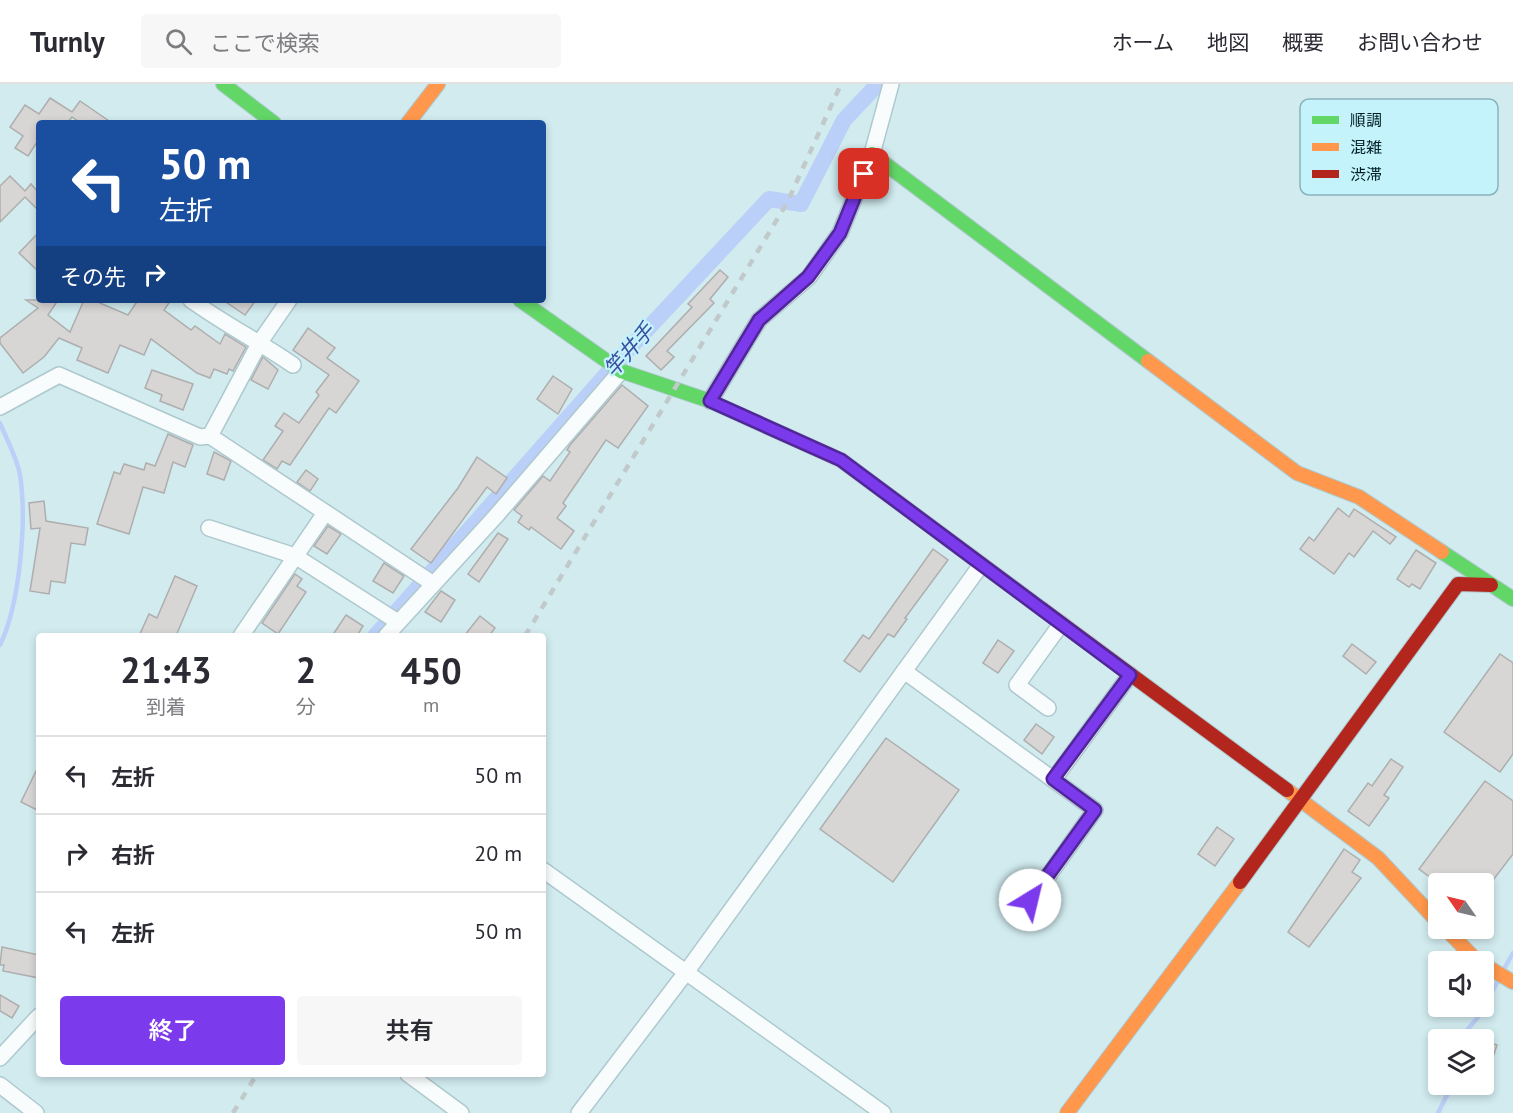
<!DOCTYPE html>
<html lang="ja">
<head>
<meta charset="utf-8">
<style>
  body { margin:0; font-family:"PT Sans","Noto Sans JP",sans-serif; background:#f7f7f7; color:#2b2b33; height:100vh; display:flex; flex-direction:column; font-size:22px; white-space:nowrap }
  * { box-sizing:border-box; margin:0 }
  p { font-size:20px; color:#7c7c81 }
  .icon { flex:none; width:33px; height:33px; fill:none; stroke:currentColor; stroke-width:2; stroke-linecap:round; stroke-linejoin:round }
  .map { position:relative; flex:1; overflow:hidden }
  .side { position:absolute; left:36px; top:549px; width:510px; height:444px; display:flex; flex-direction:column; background:#fff; border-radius:6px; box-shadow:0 3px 9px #0003 }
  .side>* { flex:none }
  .guide { position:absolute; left:36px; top:36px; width:510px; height:183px; border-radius:6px; box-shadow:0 3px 9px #0003; background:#1a4fa0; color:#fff; overflow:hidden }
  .needle { width:39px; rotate:304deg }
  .buttons { position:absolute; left:1428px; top:789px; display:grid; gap:12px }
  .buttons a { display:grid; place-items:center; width:66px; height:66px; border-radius:6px; background:#fff; box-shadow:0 3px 9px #0003; font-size:30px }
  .pin { position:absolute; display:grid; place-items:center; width:51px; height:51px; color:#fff; margin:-26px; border-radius:12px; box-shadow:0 3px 9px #0006 }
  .me { position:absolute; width:66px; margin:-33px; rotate:36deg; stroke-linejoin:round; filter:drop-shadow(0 0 4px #0008) }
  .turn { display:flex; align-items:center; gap:21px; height:126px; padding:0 24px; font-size:27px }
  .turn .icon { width:78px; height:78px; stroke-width:2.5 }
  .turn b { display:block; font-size:42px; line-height:51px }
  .then { display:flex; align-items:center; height:57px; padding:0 24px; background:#0003; gap:12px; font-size:22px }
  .eta { display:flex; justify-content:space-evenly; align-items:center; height:102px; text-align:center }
  .eta b { font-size:36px; font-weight:600; line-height:42px }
  .action { display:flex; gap:12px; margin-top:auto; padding:12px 24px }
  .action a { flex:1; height:69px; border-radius:6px; background:#7c3aed; color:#fff; font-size:24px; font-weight:600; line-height:69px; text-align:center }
  .action a+a { background:#f7f7f7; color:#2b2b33 }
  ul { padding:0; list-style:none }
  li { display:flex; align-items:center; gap:18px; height:78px; padding:0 24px; border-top:2px solid #e1e1e2 }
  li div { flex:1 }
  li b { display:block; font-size:22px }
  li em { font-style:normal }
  header { display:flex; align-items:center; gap:36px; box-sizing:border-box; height:84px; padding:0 30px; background:#fff; border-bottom:2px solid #e1e1e2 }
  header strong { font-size:28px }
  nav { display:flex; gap:33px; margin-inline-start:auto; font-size:21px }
  .search { width:420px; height:54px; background:#f7f7f7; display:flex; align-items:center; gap:15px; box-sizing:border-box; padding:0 21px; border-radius:6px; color:#7c7c81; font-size:22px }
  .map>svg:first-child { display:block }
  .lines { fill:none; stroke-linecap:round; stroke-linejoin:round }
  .stream { stroke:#bbd0f8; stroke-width:4.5 }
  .canal { stroke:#bbd0f8; stroke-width:16 }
  .building { fill:#d8d6d5; stroke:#aeaeae; stroke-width:1.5 }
  .street-casing { stroke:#aec9ce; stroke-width:18 }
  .fast-casing { stroke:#aec9ce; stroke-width:16 }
  .slow-casing { stroke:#aec9ce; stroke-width:16 }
  .jam-casing { stroke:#aec9ce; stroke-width:16 }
  .street { stroke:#f8fcfd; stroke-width:15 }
  .fast { stroke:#63d668; stroke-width:14 }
  .slow { stroke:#ff974d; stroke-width:14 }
  .jam { stroke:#b3261e; stroke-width:14 }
  .rail { stroke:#c1c9ca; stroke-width:4.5; stroke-dasharray:8 8; stroke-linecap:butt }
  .route-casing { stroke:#51269a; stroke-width:15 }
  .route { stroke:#7c3aed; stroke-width:10 }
  .labels { text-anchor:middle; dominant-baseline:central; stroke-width:4.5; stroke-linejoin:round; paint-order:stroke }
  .water-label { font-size:21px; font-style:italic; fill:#3c4e9f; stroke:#c4f3fc }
  .key { fill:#c4f3fc; stroke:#89b3bc; stroke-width:1.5 }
  .key-label { font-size:16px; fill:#001f25 }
</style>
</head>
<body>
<header>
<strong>Turnly</strong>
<div class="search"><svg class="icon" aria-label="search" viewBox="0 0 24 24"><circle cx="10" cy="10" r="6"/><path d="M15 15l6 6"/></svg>ここで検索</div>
<nav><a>ホーム</a><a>地図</a><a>概要</a><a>お問い合わせ</a></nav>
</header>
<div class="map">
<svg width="1513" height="1029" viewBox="0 0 1513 1029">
  <rect width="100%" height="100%" fill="#d1ebef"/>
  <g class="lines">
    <g class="stream">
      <path d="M 0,339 C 7,356 17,374 20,391 C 27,436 20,520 0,561"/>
      <path d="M 1504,885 L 1513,869"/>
      <path d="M 1459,956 L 1478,933 L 1499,895"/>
      <path d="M 1438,1029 L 1449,1007 L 1449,1000"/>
    </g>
    <path class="canal" d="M 375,552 L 626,268 L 769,115 L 801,120 L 844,36 L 878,0"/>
  </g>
  <g class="building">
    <path d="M 50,14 L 72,28 L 80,17 L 112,39 L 81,39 L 72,33 L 67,39 L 39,39 L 39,55 L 28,72 L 15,64 L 23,52 L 10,43 L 25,21 L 39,30 Z"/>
    <path d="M 10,92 L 25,107 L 31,100 L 39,109 L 39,127 L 25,113 L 0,138 L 0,102 Z"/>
    <path d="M 39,148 L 39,188 L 19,169 Z"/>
    <path d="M 720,186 L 728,193 L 710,215 L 714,219 L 667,267 L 674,273 L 661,286 L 646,272 L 692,223 L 688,220 Z"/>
    <path d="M 26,216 L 58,216 L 48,231 L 70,248 L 84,216 L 93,216 L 128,231 L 138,216 L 171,216 L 164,226 L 191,246 L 195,242 L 220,260 L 225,250 L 246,263 L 233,287 L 229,285 L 227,290 L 214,285 L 210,294 L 197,289 L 151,255 L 144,271 L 120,261 L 108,289 L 77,276 L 82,264 L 59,254 L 44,273 L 23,289 L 0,259 L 0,254 L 38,224 Z"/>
    <path d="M 223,216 L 256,216 L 245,231 Z"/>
    <path d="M 308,244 L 335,264 L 327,274 L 359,297 L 336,329 L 329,324 L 290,381 L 282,377 L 277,385 L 263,376 L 283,347 L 275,342 L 284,329 L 299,339 L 319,311 L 316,308 L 329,291 L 293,266 Z"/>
    <path d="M 263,273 L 278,286 L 268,305 L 251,296 Z"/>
    <path d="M 152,286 L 193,300 L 183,326 L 160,317 L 162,311 L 145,304 Z"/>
    <path d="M 553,292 L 572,305 L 558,330 L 537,315 Z"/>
    <path d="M 622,301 L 648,322 L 618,364 L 606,356 L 563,419 L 566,422 L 557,434 L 574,447 L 561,465 L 531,443 L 529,446 L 518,438 L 522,432 L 514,426 L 543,392 L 550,397 L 570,368 L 567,366 L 570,361 Z"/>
    <path d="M 168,350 L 193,361 L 185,383 L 173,378 L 164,409 L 143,403 L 129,450 L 97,440 L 114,388 L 120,390 L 124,380 L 144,386 L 146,379 L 155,382 Z"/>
    <path d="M 214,368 L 231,377 L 224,396 L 207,390 Z"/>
    <path d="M 477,373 L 507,394 L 496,410 L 487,403 L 431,479 L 411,465 L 458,404 Z"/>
    <path d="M 306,386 L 318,395 L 310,407 L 297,398 Z"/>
    <path d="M 44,417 L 46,437 L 88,444 L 85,461 L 71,459 L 65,499 L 51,497 L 49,510 L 30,507 L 40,444 L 31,445 L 29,419 Z"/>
    <path d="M 1338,424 L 1349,433 L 1354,425 L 1396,453 L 1390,460 L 1373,447 L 1354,473 L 1349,469 L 1334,490 L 1300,465 L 1309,453 L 1314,457 Z"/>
    <path d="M 328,442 L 341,450 L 327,470 L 314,462 Z"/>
    <path d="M 498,449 L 508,455 L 479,498 L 468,490 Z"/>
    <path d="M 933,465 L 948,476 L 905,534 L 907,535 L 894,553 L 888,550 L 860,588 L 844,577 L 863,551 L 869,555 Z"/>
    <path d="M 1416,466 L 1436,479 L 1420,505 L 1412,500 L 1409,503 L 1397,495 Z"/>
    <path d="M 384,479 L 404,492 L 393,509 L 373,497 Z"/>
    <path d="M 295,490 L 302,495 L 297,502 L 306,508 L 278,550 L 262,539 Z"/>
    <path d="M 175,492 L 197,502 L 176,552 L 139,552 L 149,530 L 157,534 Z"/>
    <path d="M 441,507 L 455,516 L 441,538 L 425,528 Z"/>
    <path d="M 346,531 L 363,542 L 357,552 L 332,552 Z"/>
    <path d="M 480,532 L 495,544 L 489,552 L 464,552 Z"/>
    <path d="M 998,556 L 1014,567 L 998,589 L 983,579 Z"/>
    <path d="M 1352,560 L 1376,578 L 1366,590 L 1343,572 Z"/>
    <path d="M 1500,570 L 1513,579 L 1513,670 L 1500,688 L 1444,648 Z"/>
    <path d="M 1036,640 L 1054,653 L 1042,670 L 1024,656 Z"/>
    <path d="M 886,654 L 959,706 L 893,798 L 820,745 Z"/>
    <path d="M 1391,675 L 1403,683 L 1384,711 L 1389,714 L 1369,742 L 1348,727 L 1368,699 L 1372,702 Z"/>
    <path d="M 39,681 L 39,727 L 21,718 Z"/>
    <path d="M 1485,697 L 1513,717 L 1513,770 L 1490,800 L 1439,800 L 1419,785 Z"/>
    <path d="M 1217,743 L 1234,755 L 1215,782 L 1198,770 Z"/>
    <path d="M 1344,765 L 1360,776 L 1352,788 L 1361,794 L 1309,863 L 1288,848 Z"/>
    <path d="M 2,863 L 39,871 L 39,894 L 3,887 L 4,881 L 0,881 Z"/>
    <path d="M 0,911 L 19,922 L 12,934 L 0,927 Z"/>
    <path d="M 1484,957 L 1497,961 L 1486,995 L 1484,995 Z"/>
  </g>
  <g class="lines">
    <defs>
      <g id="street">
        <path d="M 191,216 C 224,240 260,258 293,281"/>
        <path d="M 289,216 L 260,258 L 210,352 L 432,499"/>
        <path d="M 710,317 L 759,236 L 809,193 L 840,149 L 872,70 L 891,0"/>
        <path d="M 0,323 L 59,291 L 200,353 L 210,352"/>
        <path d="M 209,444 L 295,472 L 398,538"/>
        <path d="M 241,552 L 325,429"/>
        <path d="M 386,552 L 495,433 L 621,287"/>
        <path d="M 904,587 L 1095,726 L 1031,816"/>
        <path d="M 1048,624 L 1017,601 L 1061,540"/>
        <path d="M 1054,695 L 1130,591"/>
        <path d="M 543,786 L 883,1029"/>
        <path d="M 0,974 L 39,932"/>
        <path d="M 408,990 L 461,1029"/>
        <path d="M 0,1001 L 36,1029"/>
        <path d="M 579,1029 L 687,887 L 981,481"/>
      </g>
      <g id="fast">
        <path d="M 223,0 L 274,39"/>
        <path d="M 872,70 L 1148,277"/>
        <path d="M 520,216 L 621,287 L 710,317 L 783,350"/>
        <path d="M 1442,468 L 1513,515"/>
      </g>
      <g id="slow">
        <path d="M 408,39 L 438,0"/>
        <path d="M 1148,277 L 1297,389 L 1359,413 L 1442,468"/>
        <path d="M 783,350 L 841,376 L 1042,525"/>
        <path d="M 1287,706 L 1378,774 L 1438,838"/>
        <path d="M 1445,844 L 1478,878"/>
        <path d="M 1484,881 L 1513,898"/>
        <path d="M 1067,1029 L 1240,798"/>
      </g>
      <g id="jam">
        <path d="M 1042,525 L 1287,706"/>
        <path d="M 1240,798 L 1458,500 L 1491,501"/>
      </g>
    </defs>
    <use href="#street" class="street-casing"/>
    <use href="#fast" class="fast-casing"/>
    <use href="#slow" class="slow-casing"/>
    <use href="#jam" class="jam-casing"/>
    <use href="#street" class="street"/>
    <use href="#fast" class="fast"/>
    <use href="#slow" class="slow"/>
    <use href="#jam" class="jam"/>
    <g class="rail">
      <path d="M 525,552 L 787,119 L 841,0"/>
      <path d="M 233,1029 L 257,990"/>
    </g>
  </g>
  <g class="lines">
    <defs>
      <path id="route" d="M 864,90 L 840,149 L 808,193 L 759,236 L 710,317 L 841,376 L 1130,591 L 1053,695 L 1095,726 L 1030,816"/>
    </defs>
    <use href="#route" class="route-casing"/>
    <use href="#route" class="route"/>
  </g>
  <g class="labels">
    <g class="water-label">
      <text transform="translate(629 266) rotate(-48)">竿井手</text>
    </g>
  </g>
  <rect x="1300" y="15" width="198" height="96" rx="9" class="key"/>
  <rect x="1312" y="32" width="27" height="8" fill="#63d668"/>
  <rect x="1312" y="59" width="27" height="8" fill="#ff974d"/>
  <rect x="1312" y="86" width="27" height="8" fill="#b3261e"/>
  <g class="key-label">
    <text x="1350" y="42">順調</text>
    <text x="1350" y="69">混雑</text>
    <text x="1350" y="96">渋滞</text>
  </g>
</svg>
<div class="buttons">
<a><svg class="needle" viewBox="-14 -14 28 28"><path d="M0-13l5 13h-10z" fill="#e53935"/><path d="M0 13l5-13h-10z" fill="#7c7c81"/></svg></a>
<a><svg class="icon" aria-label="sound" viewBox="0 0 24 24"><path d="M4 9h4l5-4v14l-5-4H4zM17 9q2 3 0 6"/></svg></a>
<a><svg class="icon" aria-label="layers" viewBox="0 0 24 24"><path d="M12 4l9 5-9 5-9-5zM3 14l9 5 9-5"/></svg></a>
</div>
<div class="pin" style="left:864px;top:90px;background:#d93025"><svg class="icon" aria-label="arrive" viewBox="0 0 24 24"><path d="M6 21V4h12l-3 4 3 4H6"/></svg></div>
<svg class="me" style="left:1030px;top:816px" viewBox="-20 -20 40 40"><circle r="19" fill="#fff"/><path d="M0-13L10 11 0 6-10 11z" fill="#7c3aed"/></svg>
<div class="guide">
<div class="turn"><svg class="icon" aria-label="left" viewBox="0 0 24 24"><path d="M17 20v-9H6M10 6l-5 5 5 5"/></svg><div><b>50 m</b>左折</div></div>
<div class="then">その先<svg class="icon" aria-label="right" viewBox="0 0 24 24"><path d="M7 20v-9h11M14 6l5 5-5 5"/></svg></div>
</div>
<section class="side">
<div class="eta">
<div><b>21:43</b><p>到着</p></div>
<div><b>2</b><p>分</p></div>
<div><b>450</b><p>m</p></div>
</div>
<ul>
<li><svg class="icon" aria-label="left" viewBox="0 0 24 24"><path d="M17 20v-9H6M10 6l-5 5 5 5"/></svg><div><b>左折</b></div><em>50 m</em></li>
<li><svg class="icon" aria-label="right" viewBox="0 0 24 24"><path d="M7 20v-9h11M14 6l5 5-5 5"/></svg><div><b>右折</b></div><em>20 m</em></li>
<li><svg class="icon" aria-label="left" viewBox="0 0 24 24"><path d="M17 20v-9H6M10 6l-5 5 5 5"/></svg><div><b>左折</b></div><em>50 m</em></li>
</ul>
<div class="action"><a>終了</a><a>共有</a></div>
</section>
</div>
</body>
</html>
